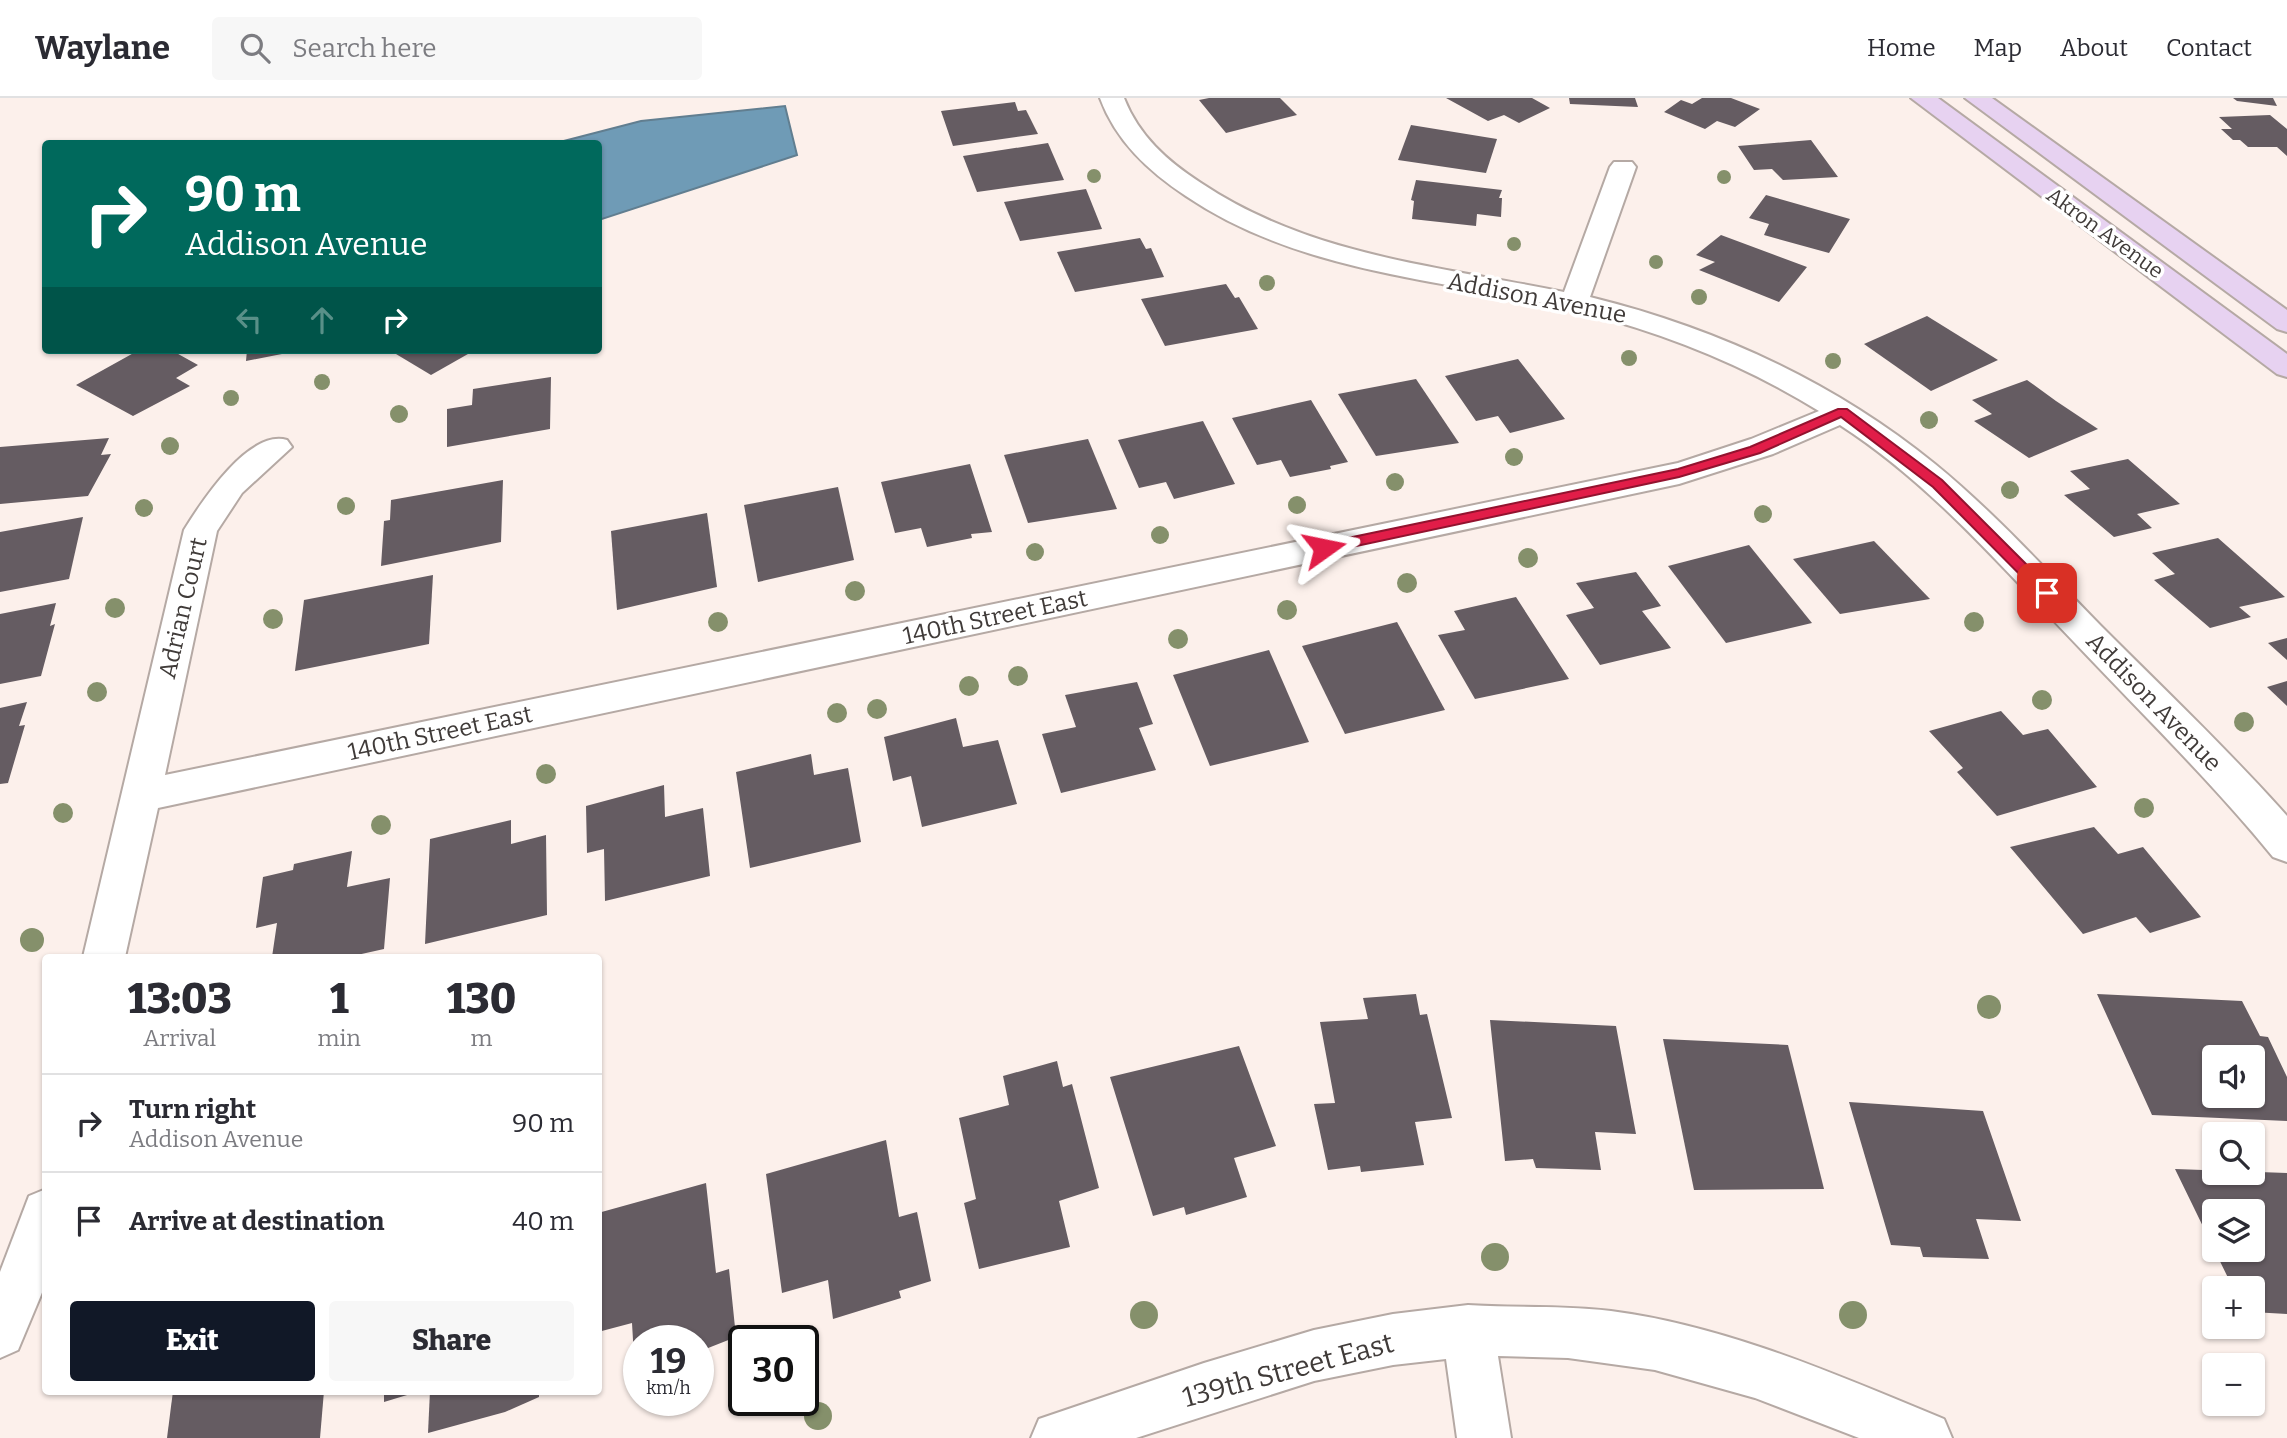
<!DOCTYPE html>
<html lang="en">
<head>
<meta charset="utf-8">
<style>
  body { margin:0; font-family:Bitter,serif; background:#f7f7f7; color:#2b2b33; height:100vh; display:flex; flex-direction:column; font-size:26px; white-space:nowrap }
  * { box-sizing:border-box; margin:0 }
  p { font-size:23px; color:#7c7c81 }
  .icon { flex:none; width:38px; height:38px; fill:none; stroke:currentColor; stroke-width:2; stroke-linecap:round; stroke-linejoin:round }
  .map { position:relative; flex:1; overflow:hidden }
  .sheet { position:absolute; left:42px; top:856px; width:560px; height:441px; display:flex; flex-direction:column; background:#fff; border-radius:7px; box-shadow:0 2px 5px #0004 }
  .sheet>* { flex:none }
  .banner { position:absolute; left:42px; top:42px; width:560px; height:214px; border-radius:7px; box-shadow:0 2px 5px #0004; background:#00695c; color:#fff; overflow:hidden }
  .tools { position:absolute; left:2202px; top:947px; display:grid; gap:14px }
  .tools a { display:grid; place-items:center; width:63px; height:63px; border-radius:7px; background:#fff; box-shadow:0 2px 5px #0004; font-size:35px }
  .speed { position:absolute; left:623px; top:1227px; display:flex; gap:14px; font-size:35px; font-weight:700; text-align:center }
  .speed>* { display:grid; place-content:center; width:91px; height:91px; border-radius:50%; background:#fff; box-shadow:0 2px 5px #0004; line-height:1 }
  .speed small { font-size:18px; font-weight:400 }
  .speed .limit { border:4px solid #111; border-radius:10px; background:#fff; color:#111 }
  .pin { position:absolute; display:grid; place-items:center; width:60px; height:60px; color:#fff; margin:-30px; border-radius:14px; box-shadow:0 4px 10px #0006 }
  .me { position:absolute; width:77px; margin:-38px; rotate:78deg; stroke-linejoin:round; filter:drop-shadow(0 0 5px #0008) }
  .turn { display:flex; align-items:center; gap:24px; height:147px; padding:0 28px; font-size:32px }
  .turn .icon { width:91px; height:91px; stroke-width:2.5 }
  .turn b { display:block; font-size:49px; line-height:60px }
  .lanes { display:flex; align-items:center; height:66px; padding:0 28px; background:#0003; justify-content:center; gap:35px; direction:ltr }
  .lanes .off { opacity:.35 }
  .eta { display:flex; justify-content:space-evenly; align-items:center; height:119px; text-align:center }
  .eta b { font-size:42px; font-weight:800; line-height:49px }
  .cta { display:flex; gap:14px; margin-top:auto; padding:14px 28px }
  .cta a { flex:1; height:80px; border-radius:7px; background:#111827; color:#fff; font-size:28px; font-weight:800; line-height:80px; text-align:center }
  .cta a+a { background:#f7f7f7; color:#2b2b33 }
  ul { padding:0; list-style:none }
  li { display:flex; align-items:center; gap:21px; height:98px; padding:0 28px; border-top:2px solid #e1e1e2 }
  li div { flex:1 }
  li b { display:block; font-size:26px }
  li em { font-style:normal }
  header { display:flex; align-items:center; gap:42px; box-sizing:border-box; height:98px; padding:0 35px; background:#fff; border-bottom:2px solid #e1e1e2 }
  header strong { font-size:33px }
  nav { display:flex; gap:38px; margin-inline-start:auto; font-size:24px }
  .search { width:490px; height:63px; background:#f7f7f7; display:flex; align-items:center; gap:18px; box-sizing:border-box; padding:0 24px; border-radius:7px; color:#7c7c81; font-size:26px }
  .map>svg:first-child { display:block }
  .water { fill:#6f9bb6; stroke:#617e90; stroke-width:2 }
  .building { fill:#655c62; fill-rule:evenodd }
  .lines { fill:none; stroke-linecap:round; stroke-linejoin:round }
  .street-casing { stroke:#b5a9a4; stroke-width:4 }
  .secondary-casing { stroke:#b5a9a4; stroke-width:4 }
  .street { fill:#fff; fill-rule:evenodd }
  .secondary { fill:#e7d2f1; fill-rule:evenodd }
  .tree { fill:#85906b }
  .route { fill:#e11d48; stroke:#92132f; stroke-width:2 }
  .labels { text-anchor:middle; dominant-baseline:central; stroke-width:7; stroke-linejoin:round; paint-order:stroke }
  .far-street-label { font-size:21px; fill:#403b39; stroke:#fff }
  .street-label { font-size:24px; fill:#403b39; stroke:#fff }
  .near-street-label { font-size:28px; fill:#403b39; stroke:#fff }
</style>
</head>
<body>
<header>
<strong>Waylane</strong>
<div class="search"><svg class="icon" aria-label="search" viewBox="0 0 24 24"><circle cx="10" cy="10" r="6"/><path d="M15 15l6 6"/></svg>Search here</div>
<nav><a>Home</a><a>Map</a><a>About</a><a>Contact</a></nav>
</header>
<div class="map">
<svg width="2287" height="1340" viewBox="0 0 2287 1340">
  <rect width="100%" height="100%" fill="#fcf0eb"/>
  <path class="water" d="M 785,8 L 797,57 L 599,122 L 598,46 L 556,45 L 641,23 Z"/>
  <g class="building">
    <path d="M 1209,0 L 1280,0 L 1297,17 L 1226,35 L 1199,2 Z"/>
    <path d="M 1446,0 L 1532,0 L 1550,10 L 1519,25 L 1504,17 L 1488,23 Z"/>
    <path d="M 1569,0 L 1635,0 L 1638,9 L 1570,6 Z"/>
    <path d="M 1702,0 L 1731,0 L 1760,11 L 1735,29 L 1717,23 L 1705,31 L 1664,14 L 1681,2 L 1692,6 Z"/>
    <path d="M 2233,0 L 2273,0 L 2277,8 L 2237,3 Z"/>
    <path d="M 1015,4 L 1018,13 L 1026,12 L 1038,36 L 953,48 L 941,13 Z"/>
    <path d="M 2270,17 L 2287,31 L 2287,58 L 2277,49 L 2248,49 L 2240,42 L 2233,42 L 2221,31 L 2232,31 L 2219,19 Z"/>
    <path d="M 1411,27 L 1497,41 L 1486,75 L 1398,62 Z"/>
    <path d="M 1811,42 L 1838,79 L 1783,82 L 1772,71 L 1754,72 L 1738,48 Z"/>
    <path d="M 1048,45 L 1064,82 L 977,94 L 963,58 Z"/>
    <path d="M 1416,82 L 1502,92 L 1499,100 L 1502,100 L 1501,119 L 1477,116 L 1476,128 L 1412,121 L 1414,103 L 1411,102 Z"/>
    <path d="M 1086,91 L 1102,131 L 1020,143 L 1004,104 Z"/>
    <path d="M 1766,97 L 1850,121 L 1829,155 L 1764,137 L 1769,126 L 1749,120 Z"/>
    <path d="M 1721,137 L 1807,169 L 1779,204 L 1699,172 L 1715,164 L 1696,157 Z"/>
    <path d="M 1140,140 L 1146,151 L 1151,150 L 1164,179 L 1075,194 L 1057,154 Z"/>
    <path d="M 1226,186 L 1235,200 L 1239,199 L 1258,231 L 1165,248 L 1141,201 Z"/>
    <path d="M 1927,218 L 1998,262 L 1931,293 L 1864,246 Z"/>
    <path d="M 139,252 L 171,252 L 198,267 L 176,280 L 190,288 L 133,318 L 76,287 Z"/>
    <path d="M 247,252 L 288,252 L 287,255 L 246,263 Z"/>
    <path d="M 403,252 L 475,252 L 431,277 L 396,256 Z"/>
    <path d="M 1518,261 L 1565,321 L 1510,335 L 1498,318 L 1476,323 L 1445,278 Z"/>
    <path d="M 551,279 L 550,331 L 447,349 L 447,311 L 472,307 L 473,291 Z"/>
    <path d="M 1416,281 L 1459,345 L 1376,358 L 1338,296 Z"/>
    <path d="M 2027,282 L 2056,303 L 2098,331 L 2029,360 L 1974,323 L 1992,316 L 1972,302 Z"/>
    <path d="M 1311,302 L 1348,364 L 1330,368 L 1331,371 L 1290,379 L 1281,362 L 1257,367 L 1232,320 Z"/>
    <path d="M 1203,323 L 1235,386 L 1174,401 L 1166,384 L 1139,390 L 1118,342 Z"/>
    <path d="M 109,340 L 101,357 L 111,356 L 88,398 L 0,406 L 0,349 Z"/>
    <path d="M 1088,341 L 1117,411 L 1028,425 L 1004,357 Z"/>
    <path d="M 2128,361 L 2180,406 L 2137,416 L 2152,430 L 2114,439 L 2064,397 L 2090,391 L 2070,373 Z"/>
    <path d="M 970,366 L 992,434 L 971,436 L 972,440 L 927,449 L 921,430 L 895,435 L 881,384 Z"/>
    <path d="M 503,382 L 501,444 L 381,468 L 384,423 L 390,422 L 391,402 Z"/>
    <path d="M 838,389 L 854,462 L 758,484 L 744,407 Z"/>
    <path d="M 707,415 L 717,489 L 617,512 L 611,433 Z"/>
    <path d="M 83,419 L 69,481 L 0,494 L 0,434 Z"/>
    <path d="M 2218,440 L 2285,499 L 2239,509 L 2251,519 L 2210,530 L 2154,482 L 2175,476 L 2152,455 Z"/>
    <path d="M 1874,443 L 1930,501 L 1840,516 L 1793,461 Z"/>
    <path d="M 1749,447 L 1812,525 L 1726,545 L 1668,468 Z"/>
    <path d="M 1636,474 L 1661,508 L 1642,513 L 1671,550 L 1600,567 L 1566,517 L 1594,510 L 1576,485 Z"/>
    <path d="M 433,477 L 429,546 L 295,573 L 304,502 Z"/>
    <path d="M 1516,499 L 1569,581 L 1475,601 L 1438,537 L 1465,532 L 1454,513 Z"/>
    <path d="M 56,505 L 50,528 L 55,526 L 41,578 L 0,586 L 0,516 Z"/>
    <path d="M 1397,524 L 1445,612 L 1345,636 L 1302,548 Z"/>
    <path d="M 2287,540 L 2287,562 L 2268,545 Z"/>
    <path d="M 1269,552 L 1309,644 L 1210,668 L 1173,577 Z"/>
    <path d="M 2287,583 L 2287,608 L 2267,589 Z"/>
    <path d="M 1137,584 L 1153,626 L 1139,630 L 1156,672 L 1061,695 L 1042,636 L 1076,629 L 1065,597 Z"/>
    <path d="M 27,604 L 19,628 L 25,627 L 8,685 L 0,686 L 0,610 Z"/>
    <path d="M 2001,613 L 2023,637 L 2048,631 L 2097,689 L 1997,718 L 1957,674 L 1963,670 L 1929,633 Z"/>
    <path d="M 956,620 L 963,649 L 998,642 L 1017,706 L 922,729 L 911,678 L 893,683 L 884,639 Z"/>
    <path d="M 811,656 L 814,677 L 848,670 L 861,744 L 750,770 L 736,674 Z"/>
    <path d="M 664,687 L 665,719 L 703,710 L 710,778 L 605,803 L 604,751 L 587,755 L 586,708 Z"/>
    <path d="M 511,722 L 511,746 L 546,737 L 547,817 L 425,846 L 430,741 Z"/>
    <path d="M 2094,729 L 2118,756 L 2143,749 L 2201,819 L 2150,835 L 2136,819 L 2083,836 L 2010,749 Z"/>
    <path d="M 352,753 L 347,789 L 390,780 L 384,851 L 348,859 L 272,859 L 277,825 L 256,830 L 263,779 L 293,772 L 294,766 Z"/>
    <path d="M 1416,896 L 1420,917 L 1427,916 L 1452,1020 L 1415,1024 L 1424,1067 L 1361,1074 L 1360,1068 L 1328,1072 L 1314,1006 L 1335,1005 L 1320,924 L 1368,921 L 1363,900 Z"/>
    <path d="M 2097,896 L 2242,903 L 2260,938 L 2268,939 L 2287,979 L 2287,1023 L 2152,1017 ZM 2214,959 L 2252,959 L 2252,998 L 2214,998 Z"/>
    <path d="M 1490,922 L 1616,928 L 1636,1036 L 1595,1034 L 1601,1072 L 1536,1070 L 1533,1061 L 1505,1063 Z"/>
    <path d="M 1663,941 L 1788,947 L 1824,1091 L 1694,1092 Z"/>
    <path d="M 1239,948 L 1276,1048 L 1234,1060 L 1247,1099 L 1186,1117 L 1184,1109 L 1153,1118 L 1110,979 Z"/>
    <path d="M 1057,963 L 1063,989 L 1072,986 L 1099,1090 L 1059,1103 L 1070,1149 L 979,1171 L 964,1105 L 976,1101 L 959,1020 L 1009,1007 L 1003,978 Z"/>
    <path d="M 1849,1004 L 1983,1013 L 2021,1123 L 1976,1121 L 1989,1161 L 1923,1159 L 1920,1149 L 1891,1147 Z"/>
    <path d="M 886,1042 L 899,1119 L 917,1114 L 931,1183 L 899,1193 L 901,1200 L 833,1221 L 828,1182 L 782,1195 L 766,1076 Z"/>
    <path d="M 2175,1071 L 2287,1075 L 2287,1216 L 2252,1214 L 2252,1190 L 2233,1190 ZM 2214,1113 L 2252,1113 L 2252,1152 L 2214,1152 Z"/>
    <path d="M 706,1085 L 716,1175 L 729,1171 L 736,1239 L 698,1254 L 698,1242 L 639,1242 L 639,1274 L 635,1276 L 632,1225 L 598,1234 L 598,1115 Z"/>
    <path d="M 173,1293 L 324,1293 L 320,1340 L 167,1340 Z"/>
    <path d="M 384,1293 L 417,1293 L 417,1294 L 384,1304 Z"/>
    <path d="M 430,1293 L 539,1293 L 539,1299 L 505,1314 L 428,1335 Z"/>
  </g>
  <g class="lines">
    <defs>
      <g id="street">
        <path d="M 1100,0 L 1124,0 C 1139,38 1167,63 1201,85 C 1310,158 1438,168 1564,194 L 1610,69 L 1614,64 L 1632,64 L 1636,69 L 1590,199 C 1716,230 1834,284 1935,366 C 1995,415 2047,473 2101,528 C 2161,588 2222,646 2279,709 L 2287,718 L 2287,764 L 2273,759 C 2211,683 2141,615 2074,544 C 2000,467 1930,385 1840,327 L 1773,356 L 1679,386 L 158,710 L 125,859 L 83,859 L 184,432 C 202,403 249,331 287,342 L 292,349 L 242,395 L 217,433 L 165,677 L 1678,365 L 1751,341 L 1819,313 C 1746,268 1667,236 1585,215 C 1449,180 1306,179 1186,98 C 1148,73 1116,43 1100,0 Z"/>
        <path d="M 46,1091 L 46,1185 L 18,1252 L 0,1260 L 0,1174 L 29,1098 Z"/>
        <path d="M 1468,1207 C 1516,1210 1563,1207 1611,1213 C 1727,1228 1837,1277 1944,1321 L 1952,1340 L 1859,1340 L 1755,1300 L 1655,1272 L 1568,1260 L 1498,1258 L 1511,1340 L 1457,1340 L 1446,1261 L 1393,1267 L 1314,1283 L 1136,1340 L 1031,1340 L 1039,1321 L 1204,1265 L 1314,1232 L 1393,1216 Z"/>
      </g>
      <g id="secondary">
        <path d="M 1911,0 L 1938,0 L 2287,256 L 2287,279 L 2277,276 Z"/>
        <path d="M 1965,0 L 1992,0 L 2287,212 L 2287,234 L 2277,231 Z"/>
      </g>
    </defs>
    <use href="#street" class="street-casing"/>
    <use href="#secondary" class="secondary-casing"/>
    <use href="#street" class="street"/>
    <use href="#secondary" class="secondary"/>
  </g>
  <g class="tree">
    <circle cx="1094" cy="78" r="7"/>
    <circle cx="1724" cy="79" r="7"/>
    <circle cx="1514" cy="146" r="7"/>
    <circle cx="1656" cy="164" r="7"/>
    <circle cx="1267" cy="185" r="8"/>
    <circle cx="1699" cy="199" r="8"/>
    <circle cx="1629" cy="260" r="8"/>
    <circle cx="1833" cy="263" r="8"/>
    <circle cx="322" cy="284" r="8"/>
    <circle cx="231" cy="300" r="8"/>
    <circle cx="399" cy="316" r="9"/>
    <circle cx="1929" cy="322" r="9"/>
    <circle cx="170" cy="348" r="9"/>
    <circle cx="1514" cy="359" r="9"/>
    <circle cx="1395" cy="384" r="9"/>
    <circle cx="2010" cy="392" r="9"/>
    <circle cx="1297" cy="407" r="9"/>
    <circle cx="346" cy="408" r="9"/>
    <circle cx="144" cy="410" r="9"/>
    <circle cx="1763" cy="416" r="9"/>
    <circle cx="1160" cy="437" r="9"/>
    <circle cx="1035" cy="454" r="9"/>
    <circle cx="1528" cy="460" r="10"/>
    <circle cx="1407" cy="485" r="10"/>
    <circle cx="855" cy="493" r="10"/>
    <circle cx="115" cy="510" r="10"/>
    <circle cx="1287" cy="512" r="10"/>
    <circle cx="273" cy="521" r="10"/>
    <circle cx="718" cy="524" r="10"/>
    <circle cx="1974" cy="524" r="10"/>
    <circle cx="1178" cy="541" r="10"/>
    <circle cx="1018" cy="578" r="10"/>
    <circle cx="969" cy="588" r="10"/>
    <circle cx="97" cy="594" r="10"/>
    <circle cx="2042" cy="602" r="10"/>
    <circle cx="877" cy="611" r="10"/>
    <circle cx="837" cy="615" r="10"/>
    <circle cx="2244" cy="624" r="10"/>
    <circle cx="546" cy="676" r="10"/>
    <circle cx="2144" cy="710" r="10"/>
    <circle cx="63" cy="715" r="10"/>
    <circle cx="381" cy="727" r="10"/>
    <circle cx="32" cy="842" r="12"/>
    <circle cx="1989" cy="909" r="12"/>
    <circle cx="1495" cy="1159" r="14"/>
    <circle cx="1144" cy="1217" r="14"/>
    <circle cx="1853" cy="1217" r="14"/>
    <circle cx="818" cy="1318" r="14"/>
  </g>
  <path class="route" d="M 1838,311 L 1847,311 L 1942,382 L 2052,492 L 2052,499 L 2042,499 L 1933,389 L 1841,319 L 1760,355 L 1679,379 L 1324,455 L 1317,450 L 1324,445 L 1678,371 L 1750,349 Z"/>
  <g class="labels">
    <g class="far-street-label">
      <text transform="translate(2105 135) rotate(36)">Akron Avenue</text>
    </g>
    <g class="street-label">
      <text transform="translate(1537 200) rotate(11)">Addison Avenue</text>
      <text transform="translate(183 510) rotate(-77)">Adrian Court</text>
      <text transform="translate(995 519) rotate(-12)">140th Street East</text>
      <text transform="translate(2154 604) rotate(46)">Addison Avenue</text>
      <text transform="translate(440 635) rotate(-12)">140th Street East</text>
    </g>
    <g class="near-street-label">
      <text transform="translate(1288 1272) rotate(-15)">139th Street East</text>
    </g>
  </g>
</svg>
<div class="tools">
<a><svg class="icon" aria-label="sound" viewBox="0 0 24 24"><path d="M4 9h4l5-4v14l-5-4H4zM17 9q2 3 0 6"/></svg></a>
<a><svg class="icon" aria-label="search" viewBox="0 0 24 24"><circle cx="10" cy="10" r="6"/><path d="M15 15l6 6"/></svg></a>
<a><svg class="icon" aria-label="layers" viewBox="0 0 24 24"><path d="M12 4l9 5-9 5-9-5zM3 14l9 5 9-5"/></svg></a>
<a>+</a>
<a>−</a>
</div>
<div class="speed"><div>19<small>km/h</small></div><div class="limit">30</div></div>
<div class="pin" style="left:2047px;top:495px;background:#d93025"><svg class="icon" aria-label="arrive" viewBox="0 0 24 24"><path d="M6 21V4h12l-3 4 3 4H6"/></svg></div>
<svg class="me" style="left:1324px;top:450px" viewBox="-20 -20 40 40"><path d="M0-17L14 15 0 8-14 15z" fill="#e11d48" stroke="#fff" stroke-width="4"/></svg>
<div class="banner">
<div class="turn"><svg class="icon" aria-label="right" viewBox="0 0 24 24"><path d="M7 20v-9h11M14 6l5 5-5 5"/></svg><div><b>90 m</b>Addison Avenue</div></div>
<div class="lanes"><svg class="icon off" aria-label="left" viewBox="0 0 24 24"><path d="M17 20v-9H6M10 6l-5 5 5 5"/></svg><svg class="icon off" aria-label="ahead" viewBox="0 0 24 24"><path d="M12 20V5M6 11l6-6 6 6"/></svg><svg class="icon" aria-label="right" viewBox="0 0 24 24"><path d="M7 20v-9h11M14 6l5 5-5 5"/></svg></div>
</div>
<section class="sheet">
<div class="eta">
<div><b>13:03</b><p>Arrival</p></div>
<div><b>1</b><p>min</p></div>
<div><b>130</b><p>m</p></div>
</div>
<ul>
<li><svg class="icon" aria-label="right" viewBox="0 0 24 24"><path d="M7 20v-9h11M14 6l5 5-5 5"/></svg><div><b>Turn right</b><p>Addison Avenue</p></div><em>90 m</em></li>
<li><svg class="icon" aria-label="arrive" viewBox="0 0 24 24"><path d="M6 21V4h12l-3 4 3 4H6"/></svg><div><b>Arrive at destination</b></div><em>40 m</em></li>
</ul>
<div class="cta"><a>Exit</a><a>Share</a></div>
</section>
</div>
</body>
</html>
